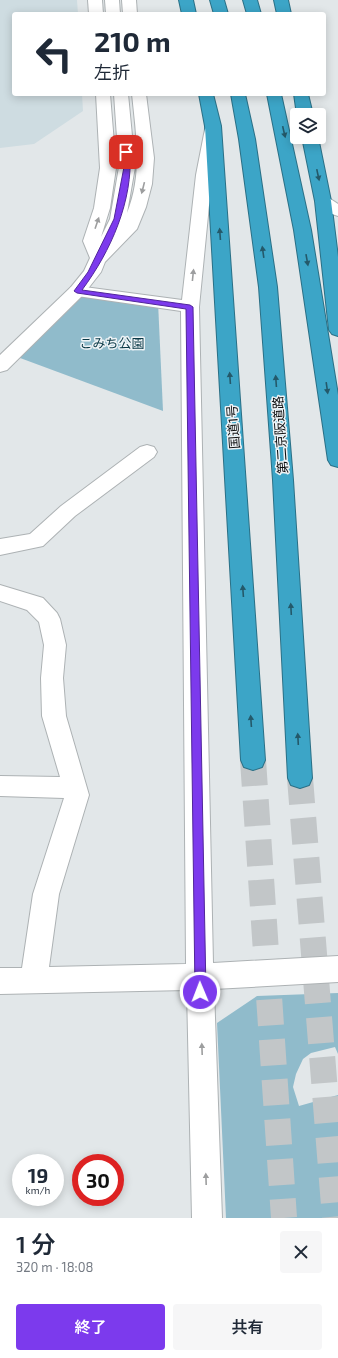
<!DOCTYPE html>
<html lang="ja">
<head>
<meta charset="utf-8">
<style>
  body { margin:0; font-family:"Exo 2","Noto Sans JP",sans-serif; background:#f6f6f7; color:#1f2937; height:100vh; display:flex; flex-direction:column; font-size:15px; white-space:nowrap }
  * { box-sizing:border-box; margin:0 }
  p { font-size:13px; color:#747a83 }
  .icon { flex:none; width:22px; height:22px; fill:none; stroke:currentColor; stroke-width:2; stroke-linecap:round; stroke-linejoin:round }
  .map { position:relative; height:1218px; overflow:hidden }
  .side { display:flex; flex-direction:column; background:#fff; flex:1 }
  .side>* { flex:none }
  .hud { position:absolute; left:12px; top:12px; width:314px; height:84px; border-radius:4px; box-shadow:0 2px 10px #0003; background:#fff; color:#1f2937; overflow:hidden }
  .fabs { position:absolute; left:290px; top:108px; display:grid; gap:8px }
  .fabs a { display:grid; place-items:center; width:36px; height:36px; border-radius:4px; background:#fff; box-shadow:0 2px 10px #0003; font-size:20px }
  .speed { position:absolute; left:12px; top:1154px; display:flex; gap:8px; font-size:20px; font-weight:700; text-align:center }
  .speed>* { display:grid; place-content:center; width:52px; height:52px; border-radius:50%; background:#fff; box-shadow:0 2px 10px #0003; line-height:1 }
  .speed small { font-size:10px; font-weight:400 }
  .speed .limit { border:6px solid #d22; background:#fff; color:#111 }
  .pin { position:absolute; display:grid; place-items:center; width:34px; height:34px; color:#fff; margin:-17px; border-radius:8px; box-shadow:0 2px 6px #0006 }
  .me { position:absolute; width:44px; margin:-22px; rotate:359deg; stroke-linejoin:round; filter:drop-shadow(0 0 3px #0008) }
  .turn { display:flex; align-items:center; gap:14px; height:84px; padding:0 16px; font-size:18px }
  .turn .icon { width:52px; height:52px; stroke-width:2.5 }
  .turn b { display:block; font-size:28px; line-height:34px }
  .round { display:grid; place-items:center; flex:none; width:42px; height:42px; border-radius:4px; background:#f6f6f7 }
  .summary { display:flex; align-items:center; justify-content:space-between; height:68px; padding:0 16px }
  h1 { font-size:24px; font-weight:600; line-height:30px }
  .primary-button { display:flex; gap:8px; margin-top:auto; padding:8px 16px }
  .primary-button a { flex:1; height:46px; border-radius:4px; background:#7c3aed; color:#fff; font-size:16px; font-weight:600; line-height:46px; text-align:center }
  .primary-button a+a { background:#f6f6f7; color:#1f2937 }
  .map>svg:first-child { display:block }
  .built { fill:#cedce1 }
  .green { fill:#90bbcb }
  .lines { fill:none; stroke-linecap:round; stroke-linejoin:round }
  .highway-tunnel { stroke:#c2c6c8; stroke-width:26; stroke-dasharray:26 14; stroke-linecap:butt }
  .street-casing { stroke:#adb2b4; stroke-width:2 }
  .secondary-casing { stroke:#adb2b4; stroke-width:2 }
  .highway-casing { stroke:#2b7086; stroke-width:2 }
  .street { fill:#fff; fill-rule:evenodd }
  .secondary { fill:#fff; fill-rule:evenodd }
  .highway { fill:#3ca5c7; fill-rule:evenodd }
  .oneway { fill:#24596a }
  .oneway2 { fill:#9d9e9f }
  .route { fill:#7c3aed; stroke:#51269a }
  .labels { text-anchor:middle; dominant-baseline:central; stroke-width:3; stroke-linejoin:round; paint-order:stroke }
  .park-label { font-size:13px; fill:#093846; stroke:#eff4f7 }
  .street-label { font-size:13px; fill:#0b0d0e; stroke:#eff4f7 }
</style>
</head>
<body>
<div class="map">
<svg width="338" height="1218" viewBox="0 0 338 1218">
  <rect width="100%" height="100%" fill="#e2e7e9"/>
  <path class="built" d="M 0,0 L 77,0 L 78,14 L 14,14 L 14,94 L 82,94 L 83,111 L 34,144 L 0,148 Z"/>
  <g class="green">
    <path d="M 77,291 L 158,302 L 163,411 L 12,355 Z"/>
    <path d="M 338,993 L 338,1054 L 335,1047 L 311,1053 L 303,1059 L 296,1074 L 293,1087 L 299,1106 L 338,1095 L 338,1218 L 226,1218 L 217,1023 L 257,996 Z"/>
  </g>
  <g class="lines">
    <g class="highway-tunnel">
      <path d="M 253,760 L 284,1218"/>
      <path d="M 300,778 L 335,1218"/>
    </g>
    <defs>
      <g id="street">
        <path d="M 213,124 L 218,126 L 221,129 L 212,175 L 199,307 L 213,963 L 338,956 L 338,982 L 214,989 L 222,1218 L 192,1218 L 187,990 L 0,994 L 0,968 L 22,968 L 33,894 L 64,798 L 0,796 L 0,776 L 60,777 L 42,716 L 41,678 L 44,645 L 39,622 L 27,610 L 0,601 L 0,585 L 43,598 L 57,613 L 60,619 L 66,645 L 63,678 L 66,716 L 89,795 L 59,894 L 49,967 L 186,964 L 181,311 L 77,296 L 71,295 L 68,291 L 71,287 L 77,286 L 182,300 L 196,175 L 205,129 L 208,126 Z"/>
        <path d="M 323,196 L 329,198 L 338,204 L 338,216 C 330,214 320,208 315,201 L 317,198 Z"/>
        <path d="M 147,445 L 154,447 L 157,452 L 154,457 L 75,516 L 43,546 L 0,555 L 0,539 L 30,534 L 61,506 L 140,447 Z"/>
      </g>
      <g id="secondary">
        <path d="M 88,0 L 102,0 L 103,14 L 89,14 Z"/>
        <path d="M 105,0 L 119,0 L 120,14 L 106,14 Z"/>
        <path d="M 122,0 L 136,0 L 137,14 L 123,14 Z"/>
        <path d="M 96,94 L 110,94 L 116,168 L 110,208 L 101,237 L 110,219 L 119,167 L 114,94 L 128,94 L 135,167 L 127,213 C 143,174 136,134 132,94 L 146,94 L 154,158 L 152,184 L 146,207 L 137,229 L 105,262 L 101,272 L 83,295 L 7,370 L 0,372 L 0,355 L 71,287 L 84,271 L 90,258 L 83,241 L 94,208 L 100,168 Z"/>
      </g>
      <g id="highway">
        <path d="M 179,0 L 193,0 L 196,14 L 182,14 Z"/>
        <path d="M 210,0 L 224,0 L 228,14 L 214,14 Z"/>
        <path d="M 243,0 L 257,0 L 261,14 L 247,14 Z"/>
        <path d="M 274,0 L 288,0 L 291,14 L 277,14 Z"/>
        <path d="M 199,94 L 213,94 L 221,126 L 265,760 L 262,767 L 253,770 L 244,767 L 241,760 L 205,126 Z"/>
        <path d="M 231,94 L 245,94 L 255,139 L 277,287 L 293,480 L 312,778 L 309,785 L 300,788 L 291,785 L 288,778 L 273,480 L 259,287 L 239,139 Z"/>
        <path d="M 267,94 L 281,94 L 311,230 L 338,395 L 338,467 L 331,465 L 328,460 L 294,230 Z"/>
        <path d="M 294,94 L 308,94 L 313,115 L 297,115 Z"/>
        <path d="M 302,137 L 318,137 L 331,201 L 338,257 L 338,336 L 332,334 L 329,330 L 315,201 Z"/>
      </g>
    </defs>
    <use href="#street" class="street-casing"/>
    <use href="#secondary" class="secondary-casing"/>
    <use href="#highway" class="highway-casing"/>
    <use href="#street" class="street"/>
    <use href="#secondary" class="secondary"/>
    <use href="#highway" class="highway"/>
  </g>
  <defs><path id="oneway-solid" d="M-6-.8H1V-3.2L6.5 0L1 3.2V.8H-6Z"/></defs>
  <g class="oneway">
    <use href="#oneway-solid" transform="translate(284 132) rotate(77)"/>
    <use href="#oneway-solid" transform="translate(318 175) rotate(78)"/>
    <use href="#oneway-solid" transform="translate(220 234) rotate(-94)"/>
    <use href="#oneway-solid" transform="translate(263 252) rotate(-98)"/>
    <use href="#oneway-solid" transform="translate(307 260) rotate(80)"/>
    <use href="#oneway-solid" transform="translate(230 378) rotate(-94)"/>
    <use href="#oneway-solid" transform="translate(276 381) rotate(-94)"/>
    <use href="#oneway-solid" transform="translate(327 388) rotate(82)"/>
    <use href="#oneway-solid" transform="translate(243 591) rotate(-94)"/>
    <use href="#oneway-solid" transform="translate(291 609) rotate(-93)"/>
    <use href="#oneway-solid" transform="translate(251 721) rotate(-94)"/>
    <use href="#oneway-solid" transform="translate(298 739) rotate(-93)"/>
  </g>
  <g class="oneway2">
    <use href="#oneway-solid" transform="translate(143 188) rotate(104)"/>
    <use href="#oneway-solid" transform="translate(97 223) rotate(-71)"/>
    <use href="#oneway-solid" transform="translate(193 275) rotate(-84)"/>
    <use href="#oneway-solid" transform="translate(202 1049) rotate(-92)"/>
    <use href="#oneway-solid" transform="translate(206 1179) rotate(-92)"/>
  </g>
  <path class="route" d="M 124,150 L 130,152 C 133,201 111,251 82,290 L 190,305 L 193,307 L 206,992 L 204,996 L 200,997 L 196,996 L 195,992 L 186,309 L 77,293 L 74,291 L 88,272 L 114,219 L 124,167 Z"/>
  <g class="labels">
    <g class="park-label">
      <text x="112" y="343">こみち公園</text>
    </g>
    <g class="street-label">
      <text transform="translate(233 427) rotate(-94)">国道1号</text>
      <text transform="translate(280 435) rotate(-94)">第二京阪道路</text>
    </g>
  </g>
</svg>
<div class="fabs">
<a><svg class="icon" aria-label="layers" viewBox="0 0 24 24"><path d="M12 4l9 5-9 5-9-5zM3 14l9 5 9-5"/></svg></a>
</div>
<div class="speed"><div>19<small>km/h</small></div><div class="limit">30</div></div>
<div class="pin" style="left:126px;top:152px;background:#d93025"><svg class="icon" aria-label="arrive" viewBox="0 0 24 24"><path d="M6 21V4h12l-3 4 3 4H6"/></svg></div>
<svg class="me" style="left:200px;top:992px" viewBox="-20 -20 40 40"><circle r="17" fill="#7c3aed" stroke="#fff" stroke-width="3"/><path d="M0-11L8 9 0 5-8 9z" fill="#fff"/></svg>
<div class="hud">
<div class="turn"><svg class="icon" aria-label="left" viewBox="0 0 24 24"><path d="M17 20v-9H6M10 6l-5 5 5 5"/></svg><div><b>210 m</b>左折</div></div>
</div>
</div>
<section class="side">
<div class="summary"><div><h1>1 分</h1><p>320 m · 18:08</p></div><a class="round"><svg class="icon" aria-label="close" viewBox="0 0 24 24"><path d="M6 6l12 12M18 6L6 18"/></svg></a></div>
<div class="primary-button"><a>終了</a><a>共有</a></div>
</section>
</body>
</html>
